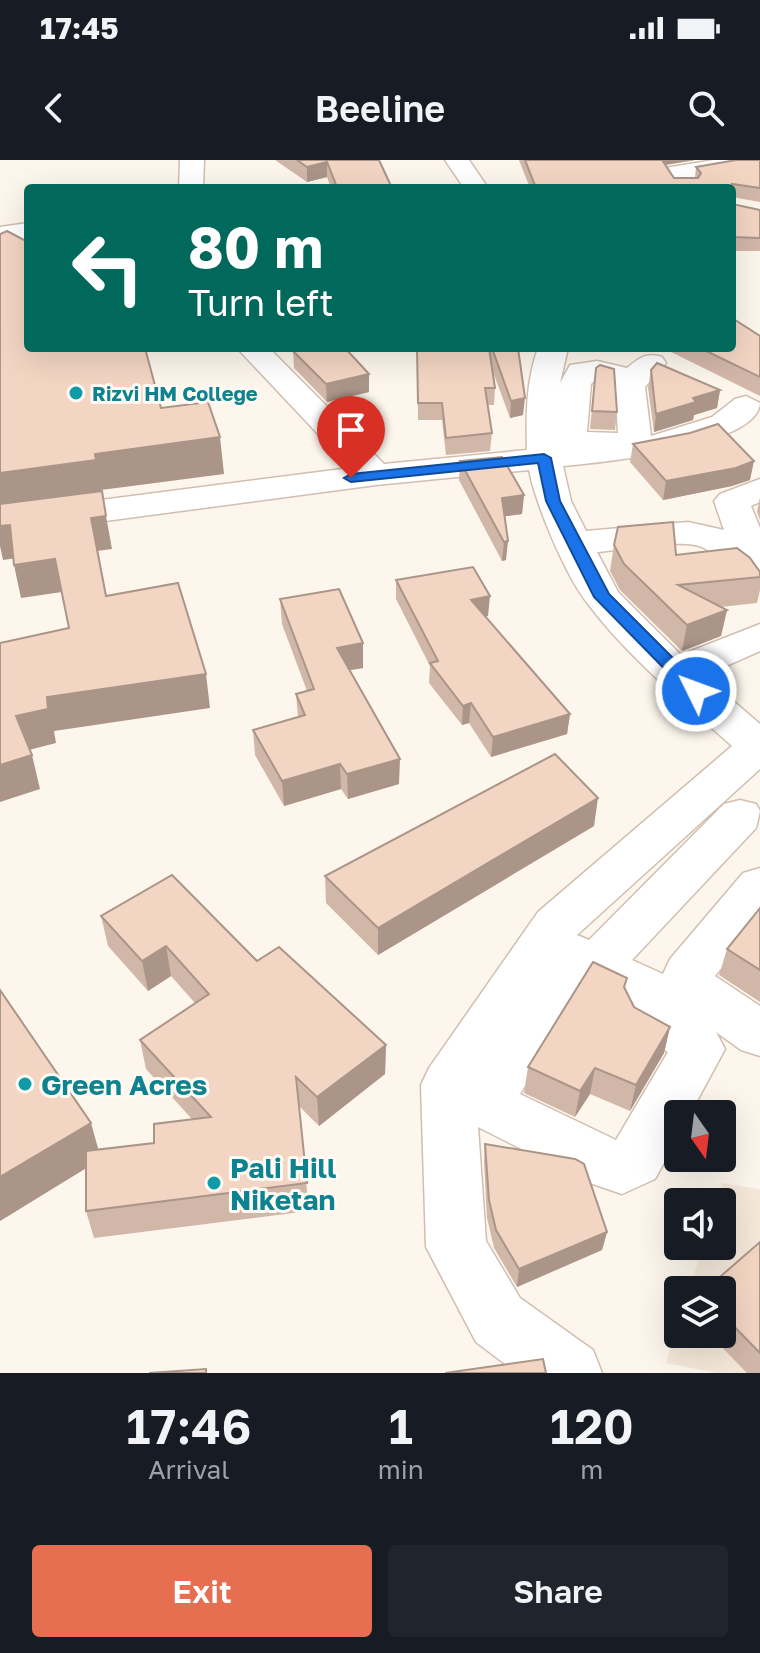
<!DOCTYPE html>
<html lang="en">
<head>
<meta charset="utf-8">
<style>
  body { margin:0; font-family:"Golos Text",sans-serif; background:#20242c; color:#f1f3f6; height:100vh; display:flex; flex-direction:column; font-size:30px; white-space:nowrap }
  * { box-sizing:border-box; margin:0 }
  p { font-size:26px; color:#9ea1a6 }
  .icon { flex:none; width:44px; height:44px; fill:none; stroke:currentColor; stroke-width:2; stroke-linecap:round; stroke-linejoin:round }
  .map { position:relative; height:1213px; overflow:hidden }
  .details { display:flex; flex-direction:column; background:#171b24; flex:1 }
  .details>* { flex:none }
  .top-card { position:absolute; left:24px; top:24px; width:712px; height:168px; border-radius:8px; box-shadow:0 8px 32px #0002; background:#00695c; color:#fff; overflow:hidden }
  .needle { width:52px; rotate:166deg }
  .fabs { position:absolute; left:664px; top:940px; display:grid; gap:16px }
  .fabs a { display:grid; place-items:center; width:72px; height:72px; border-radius:8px; background:#171b24; box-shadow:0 8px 32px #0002; font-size:40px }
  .pin { position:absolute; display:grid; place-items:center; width:68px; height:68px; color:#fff; margin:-82px -34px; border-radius:50% 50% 50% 0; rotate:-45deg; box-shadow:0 0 8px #0007 }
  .pin .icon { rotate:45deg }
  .me { position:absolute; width:88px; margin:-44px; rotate:312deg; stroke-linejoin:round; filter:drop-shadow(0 0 6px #0008) }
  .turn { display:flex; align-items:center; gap:28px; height:168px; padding:0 32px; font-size:36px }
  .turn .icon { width:104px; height:104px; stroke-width:2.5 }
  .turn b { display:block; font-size:56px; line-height:68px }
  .eta { display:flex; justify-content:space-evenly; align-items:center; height:136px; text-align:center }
  .eta b { font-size:48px; font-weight:600; line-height:56px }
  .cta { display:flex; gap:16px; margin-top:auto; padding:16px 32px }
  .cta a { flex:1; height:92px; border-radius:8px; background:#e76f51; color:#fff; font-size:32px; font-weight:600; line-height:92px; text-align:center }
  .cta a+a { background:#20242c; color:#f1f3f6 }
  .status { display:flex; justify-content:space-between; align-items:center; height:56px; padding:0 40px; background:#171b24; direction:ltr }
  .status svg { height:22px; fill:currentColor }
  header { display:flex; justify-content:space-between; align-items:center; height:104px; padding:0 32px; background:#171b24; font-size:36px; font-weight:600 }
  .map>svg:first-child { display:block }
  .residential { fill:#f5e8da }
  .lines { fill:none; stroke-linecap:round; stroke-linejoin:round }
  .street-casing { stroke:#d1beb0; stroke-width:3 }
  .street { fill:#fff; fill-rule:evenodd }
  .wall { fill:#d1b7a8 }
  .shaded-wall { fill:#aa9588 }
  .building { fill:#f3d5c3; stroke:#aa9588; stroke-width:2 }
  .route { fill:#1a73e8; stroke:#114b97; stroke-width:2 }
  .culture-dot { fill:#0f9aa8; stroke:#fffaf3; stroke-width:3 }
  .labels { text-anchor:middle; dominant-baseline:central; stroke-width:6; stroke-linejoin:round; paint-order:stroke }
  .far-culture-label { font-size:20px; font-weight:bold; fill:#0d838f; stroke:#fffaf3; text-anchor:start }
  .near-culture-label { font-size:28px; font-weight:bold; fill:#0d838f; stroke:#fffaf3; text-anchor:start }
</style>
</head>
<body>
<div class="status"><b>17:45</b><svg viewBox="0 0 49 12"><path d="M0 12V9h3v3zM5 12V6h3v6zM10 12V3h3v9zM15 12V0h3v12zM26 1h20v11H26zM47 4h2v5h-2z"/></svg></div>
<header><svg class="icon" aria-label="back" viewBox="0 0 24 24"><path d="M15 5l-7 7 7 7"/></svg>Beeline<svg class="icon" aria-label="search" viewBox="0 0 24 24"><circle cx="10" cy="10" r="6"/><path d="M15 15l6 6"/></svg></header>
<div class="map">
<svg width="760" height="1213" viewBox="0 0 760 1213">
  <rect width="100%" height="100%" fill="#fdf6ec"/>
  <path class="residential" d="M 722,1023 L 760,1029 L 760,1213 L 717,1213 L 666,1203 L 678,1165 L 678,1174 L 722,1174 L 722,1130 L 689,1130 L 703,1086 L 722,1086 L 722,1042 L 717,1042 Z"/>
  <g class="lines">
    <defs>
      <g id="street">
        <path d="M 180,0 L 204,0 L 203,28 L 179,28 Z"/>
        <path d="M 445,0 L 469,0 L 488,28 L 464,28 Z"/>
        <path d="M 714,0 L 740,0 L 741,5 L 737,10 L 689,18 L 696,28 L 672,28 L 662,13 L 665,8 Z"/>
        <path d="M 28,63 L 28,79 L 0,83 L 0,67 Z"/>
        <path d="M 237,188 L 269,188 L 384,304 L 527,290 C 526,254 526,222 538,188 L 568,188 L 560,223 L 570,205 L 597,201 L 627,208 C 639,198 646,192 662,197 L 666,203 L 645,227 L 651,276 L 712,257 L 735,239 L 746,236 L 760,243 C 758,287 598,303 563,306 L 571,341 L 586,371 L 688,362 L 724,370 L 714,341 L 720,334 L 760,319 L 760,342 L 751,346 L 760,368 L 760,428 C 737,423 725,400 704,388 C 684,377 623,390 597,392 L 618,432 L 681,495 L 760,464 L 760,491 L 704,516 L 760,564 L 760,609 L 577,775 L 589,780 L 724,644 L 740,640 L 756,644 L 760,651 L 756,668 L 632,800 L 663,814 L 670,799 L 743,713 L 760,708 L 760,760 L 715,816 L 760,846 L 760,896 L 741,890 L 716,872 L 725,889 L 690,954 L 678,954 L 678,977 L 655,1019 L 622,1034 L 587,1022 L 478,967 L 486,1081 L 520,1138 L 593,1190 L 602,1213 L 517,1213 L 476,1182 L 426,1087 L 421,925 L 429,908 L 538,752 L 732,586 C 682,541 628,497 588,444 C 565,415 536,345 529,310 L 376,325 L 0,375 L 0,353 L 350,308 ZM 597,219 L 615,224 L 618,273 L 587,272 L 591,224 ZM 587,825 L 625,843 L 621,852 L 631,872 L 668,892 L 616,980 L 520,934 Z"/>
      </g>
    </defs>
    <use href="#street" class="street-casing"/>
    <use href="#street" class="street"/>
  </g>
  <g class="wall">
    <path d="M 275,0 L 379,0 L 392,28 L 331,28 L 327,17 L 307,22 Z"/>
    <path d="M 519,0 L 695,0 L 665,5 L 674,18 L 695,18 L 696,7 L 760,0 L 760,42 L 732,37 L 732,44 L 760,50 L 760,91 L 732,91 L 732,28 L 530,28 Z"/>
    <path d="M 760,176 L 760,236 L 663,188 L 732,188 Z"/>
    <path d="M 417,188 L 518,188 L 523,255 L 510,258 L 492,209 L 495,228 L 494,245 L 487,245 L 492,273 L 490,291 L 446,295 L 442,260 L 418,260 Z"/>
    <path d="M 293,191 L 369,214 L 369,232 L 327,242 L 294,208 Z"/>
    <path d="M 596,208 L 617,252 L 615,270 L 590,269 Z"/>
    <path d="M 651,210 L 720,230 L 717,248 L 694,255 L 693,260 L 654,272 L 648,228 Z"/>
    <path d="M 633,284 L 750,320 L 732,326 L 663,340 L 630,302 Z"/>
    <path d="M 460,301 L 524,335 L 522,354 L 504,356 L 506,400 L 502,401 L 459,320 Z"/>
    <path d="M 760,337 L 760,360 L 757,352 Z"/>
    <path d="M 614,385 L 760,412 L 760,430 L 757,443 L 721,447 L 727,450 L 721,476 L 682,491 L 620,430 L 610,411 Z"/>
    <path d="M 396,420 L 488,456 L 485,456 L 570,554 L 567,574 L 491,597 L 469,563 L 462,565 L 429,523 L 430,506 L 396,439 Z"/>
    <path d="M 280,439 L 363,483 L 363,508 L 350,510 L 399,624 L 348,639 L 341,629 L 284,646 L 255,595 L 253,570 L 298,557 L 296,534 L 307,531 L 282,464 Z"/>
    <path d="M 594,666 L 378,795 L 326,743 L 325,716 Z"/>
    <path d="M 760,748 L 760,842 L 719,815 L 727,789 Z"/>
    <path d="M 101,756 L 257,801 L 386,885 L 385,914 L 319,966 L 299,946 L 309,1051 L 94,1078 L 86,1051 L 86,1008 L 0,1061 L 98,989 L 154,983 L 192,959 L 146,909 L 140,880 L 195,843 L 171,816 L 148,831 L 108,786 Z"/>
    <path d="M 627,818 L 624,828 L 634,847 L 670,867 L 664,893 L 630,951 L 590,934 L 575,957 L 524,933 L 528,907 Z"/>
    <path d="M 485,984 L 607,1072 L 602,1090 L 517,1127 L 494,1088 L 487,1058 L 484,1002 Z"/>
    <path d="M 760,1082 L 760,1213 L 747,1213 L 709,1174 L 722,1174 L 722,1130 Z"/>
  </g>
  <g class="shaded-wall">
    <path d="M 661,0 L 695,0 L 665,5 Z"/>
    <path d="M 327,2 L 327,17 L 307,22 L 307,7 Z"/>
    <path d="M 369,214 L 369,232 L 327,242 L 326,224 Z"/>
    <path d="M 720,230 L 717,248 L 694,255 L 693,260 L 654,272 L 656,254 L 693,238 Z"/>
    <path d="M 525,238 L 523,255 L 510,258 L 511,241 Z"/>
    <path d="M 220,277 L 224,314 L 101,330 L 102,337 L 0,350 L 0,313 L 95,294 Z"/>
    <path d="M 754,301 L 750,320 L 732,326 L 663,340 L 666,321 Z"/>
    <path d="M 524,335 L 522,354 L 500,357 L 502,338 Z"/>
    <path d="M 106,356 L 112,389 L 97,391 L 91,358 Z"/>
    <path d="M 10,365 L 17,398 L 3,400 L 0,386 L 0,366 Z"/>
    <path d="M 508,381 L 506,400 L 502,401 L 504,382 Z"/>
    <path d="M 55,399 L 62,432 L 21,438 L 14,405 Z"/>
    <path d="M 490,436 L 488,456 L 470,459 L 471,440 Z"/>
    <path d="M 727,450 L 721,476 L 682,491 L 687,465 Z"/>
    <path d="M 363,483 L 363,508 L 338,512 L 337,488 Z"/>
    <path d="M 206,514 L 210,548 L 54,571 L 56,583 L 25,591 L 16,556 L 47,537 Z"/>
    <path d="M 471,543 L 469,563 L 462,565 L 463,546 Z"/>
    <path d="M 570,554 L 567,574 L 491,597 L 493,577 Z"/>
    <path d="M 32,595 L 40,629 L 0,642 L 0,605 Z"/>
    <path d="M 400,599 L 399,624 L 348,639 L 347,614 Z"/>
    <path d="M 340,604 L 341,629 L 284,646 L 282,621 Z"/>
    <path d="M 598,638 L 594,666 L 378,795 L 378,768 Z"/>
    <path d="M 166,786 L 171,816 L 148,831 L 142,801 Z"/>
    <path d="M 670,867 L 664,893 L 630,951 L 636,925 Z"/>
    <path d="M 386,885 L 385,914 L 319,966 L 317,937 Z"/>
    <path d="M 595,908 L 590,934 L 575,957 L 580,931 Z"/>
    <path d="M 91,963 L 101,999 L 0,1061 L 0,1017 Z"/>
    <path d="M 607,1072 L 602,1090 L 517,1127 L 519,1109 Z"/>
  </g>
  <g class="building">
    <path d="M 297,0 L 379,0 L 392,28 L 339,28 L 337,27 L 327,2 L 307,7 Z"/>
    <path d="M 525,0 L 662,0 L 674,18 L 698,18 L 701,13 L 696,7 L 736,0 L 760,0 L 760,28 L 732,24 L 732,44 L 760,50 L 760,78 L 732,77 L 732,28 L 536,28 Z"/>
    <path d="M 7,71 L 28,82 L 28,188 L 145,188 L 161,248 L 208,242 L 220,277 L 95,294 L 96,300 L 0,313 L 0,74 Z"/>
    <path d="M 732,158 L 760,176 L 760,217 L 700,188 L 732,188 Z"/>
    <path d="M 305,188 L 345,188 L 369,214 L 326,224 L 293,191 Z"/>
    <path d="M 417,188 L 489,188 L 495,228 L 485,228 L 492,273 L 446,278 L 442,243 L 418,243 Z"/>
    <path d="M 492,188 L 518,188 L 525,238 L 511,241 Z"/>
    <path d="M 657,203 L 720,230 L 693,238 L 696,242 L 656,254 L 651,210 Z"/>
    <path d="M 600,205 L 614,209 L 617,252 L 592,251 L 596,208 Z"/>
    <path d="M 718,264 L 754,301 L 736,308 L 666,321 L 633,284 L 690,273 Z"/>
    <path d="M 502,297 L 524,335 L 502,338 L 508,381 L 504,382 L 460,301 Z"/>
    <path d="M 102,331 L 106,356 L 91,358 L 106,436 L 178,423 L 206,514 L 47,537 L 48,549 L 16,556 L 32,595 L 0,605 L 0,483 L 69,468 L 55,399 L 14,405 L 10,365 L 0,366 L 0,344 Z"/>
    <path d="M 673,362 L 676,395 L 737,388 L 750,398 L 760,412 L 760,417 L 678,425 L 727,450 L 687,465 L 624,404 L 614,385 L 618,367 Z"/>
    <path d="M 473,407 L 490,436 L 471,440 L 570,554 L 493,577 L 471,543 L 463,546 L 430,503 L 438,501 L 396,420 Z"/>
    <path d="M 339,429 L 363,483 L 337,488 L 400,599 L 347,614 L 340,604 L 282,621 L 253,570 L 305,555 L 296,534 L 314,529 L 280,439 Z"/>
    <path d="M 555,594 L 598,638 L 378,768 L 325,716 Z"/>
    <path d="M 172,715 L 257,801 L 279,787 L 386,885 L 317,937 L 296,917 L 307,1023 L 86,1051 L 86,991 L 154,983 L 154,964 L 211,957 L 140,880 L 209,834 L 166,786 L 142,801 L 101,756 Z"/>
    <path d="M 760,748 L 760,810 L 727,789 Z"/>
    <path d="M 593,802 L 627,818 L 624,827 L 634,847 L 670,867 L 636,925 L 595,908 L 580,931 L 528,907 Z"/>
    <path d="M 0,830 L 91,963 L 0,1017 Z"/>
    <path d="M 485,984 L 575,999 L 584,1004 L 607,1072 L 519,1109 L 496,1070 L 489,1040 Z"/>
    <path d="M 760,1082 L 760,1193 L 722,1154 L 722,1130 L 705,1130 Z"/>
    <path d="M 543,1199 L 546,1213 L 445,1213 Z"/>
    <path d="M 206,1209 L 206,1213 L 149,1213 Z"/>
  </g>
  <path class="route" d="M 544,294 L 551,298 L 560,341 L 609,434 L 702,527 L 704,531 L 702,535 L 690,535 L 594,437 L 546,341 L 538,303 L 351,322 L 344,318 L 351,314 Z"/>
  <g class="culture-dot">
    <circle cx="76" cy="233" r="8"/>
    <circle cx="25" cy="924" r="8"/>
    <circle cx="214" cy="1023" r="8"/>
  </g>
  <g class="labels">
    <g class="far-culture-label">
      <text x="92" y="233">Rizvi HM College</text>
    </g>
    <g class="near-culture-label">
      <text x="41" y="924">Green Acres</text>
      <text x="230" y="1007">Pali Hill<tspan x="230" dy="32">Niketan</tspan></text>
    </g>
  </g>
</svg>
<div class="fabs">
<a><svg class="needle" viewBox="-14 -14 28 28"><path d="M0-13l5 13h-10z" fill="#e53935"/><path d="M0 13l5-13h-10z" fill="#9ea1a6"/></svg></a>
<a><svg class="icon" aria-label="sound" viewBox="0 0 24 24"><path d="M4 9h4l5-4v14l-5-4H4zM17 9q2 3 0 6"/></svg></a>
<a><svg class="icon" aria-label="layers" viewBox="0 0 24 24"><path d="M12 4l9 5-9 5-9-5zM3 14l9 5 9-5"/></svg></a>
</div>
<div class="pin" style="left:351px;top:318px;background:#d93025"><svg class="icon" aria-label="arrive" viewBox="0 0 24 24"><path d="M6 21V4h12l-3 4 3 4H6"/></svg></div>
<svg class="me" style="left:696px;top:531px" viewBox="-20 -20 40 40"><circle r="17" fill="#1a73e8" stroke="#fff" stroke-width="3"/><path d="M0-11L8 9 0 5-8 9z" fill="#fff"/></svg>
<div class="top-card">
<div class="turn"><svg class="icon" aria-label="left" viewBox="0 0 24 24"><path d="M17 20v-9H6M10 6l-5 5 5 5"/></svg><div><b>80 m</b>Turn left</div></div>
</div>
</div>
<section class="details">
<div class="eta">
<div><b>17:46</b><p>Arrival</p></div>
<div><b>1</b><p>min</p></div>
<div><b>120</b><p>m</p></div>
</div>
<div class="cta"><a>Exit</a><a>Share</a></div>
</section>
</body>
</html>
